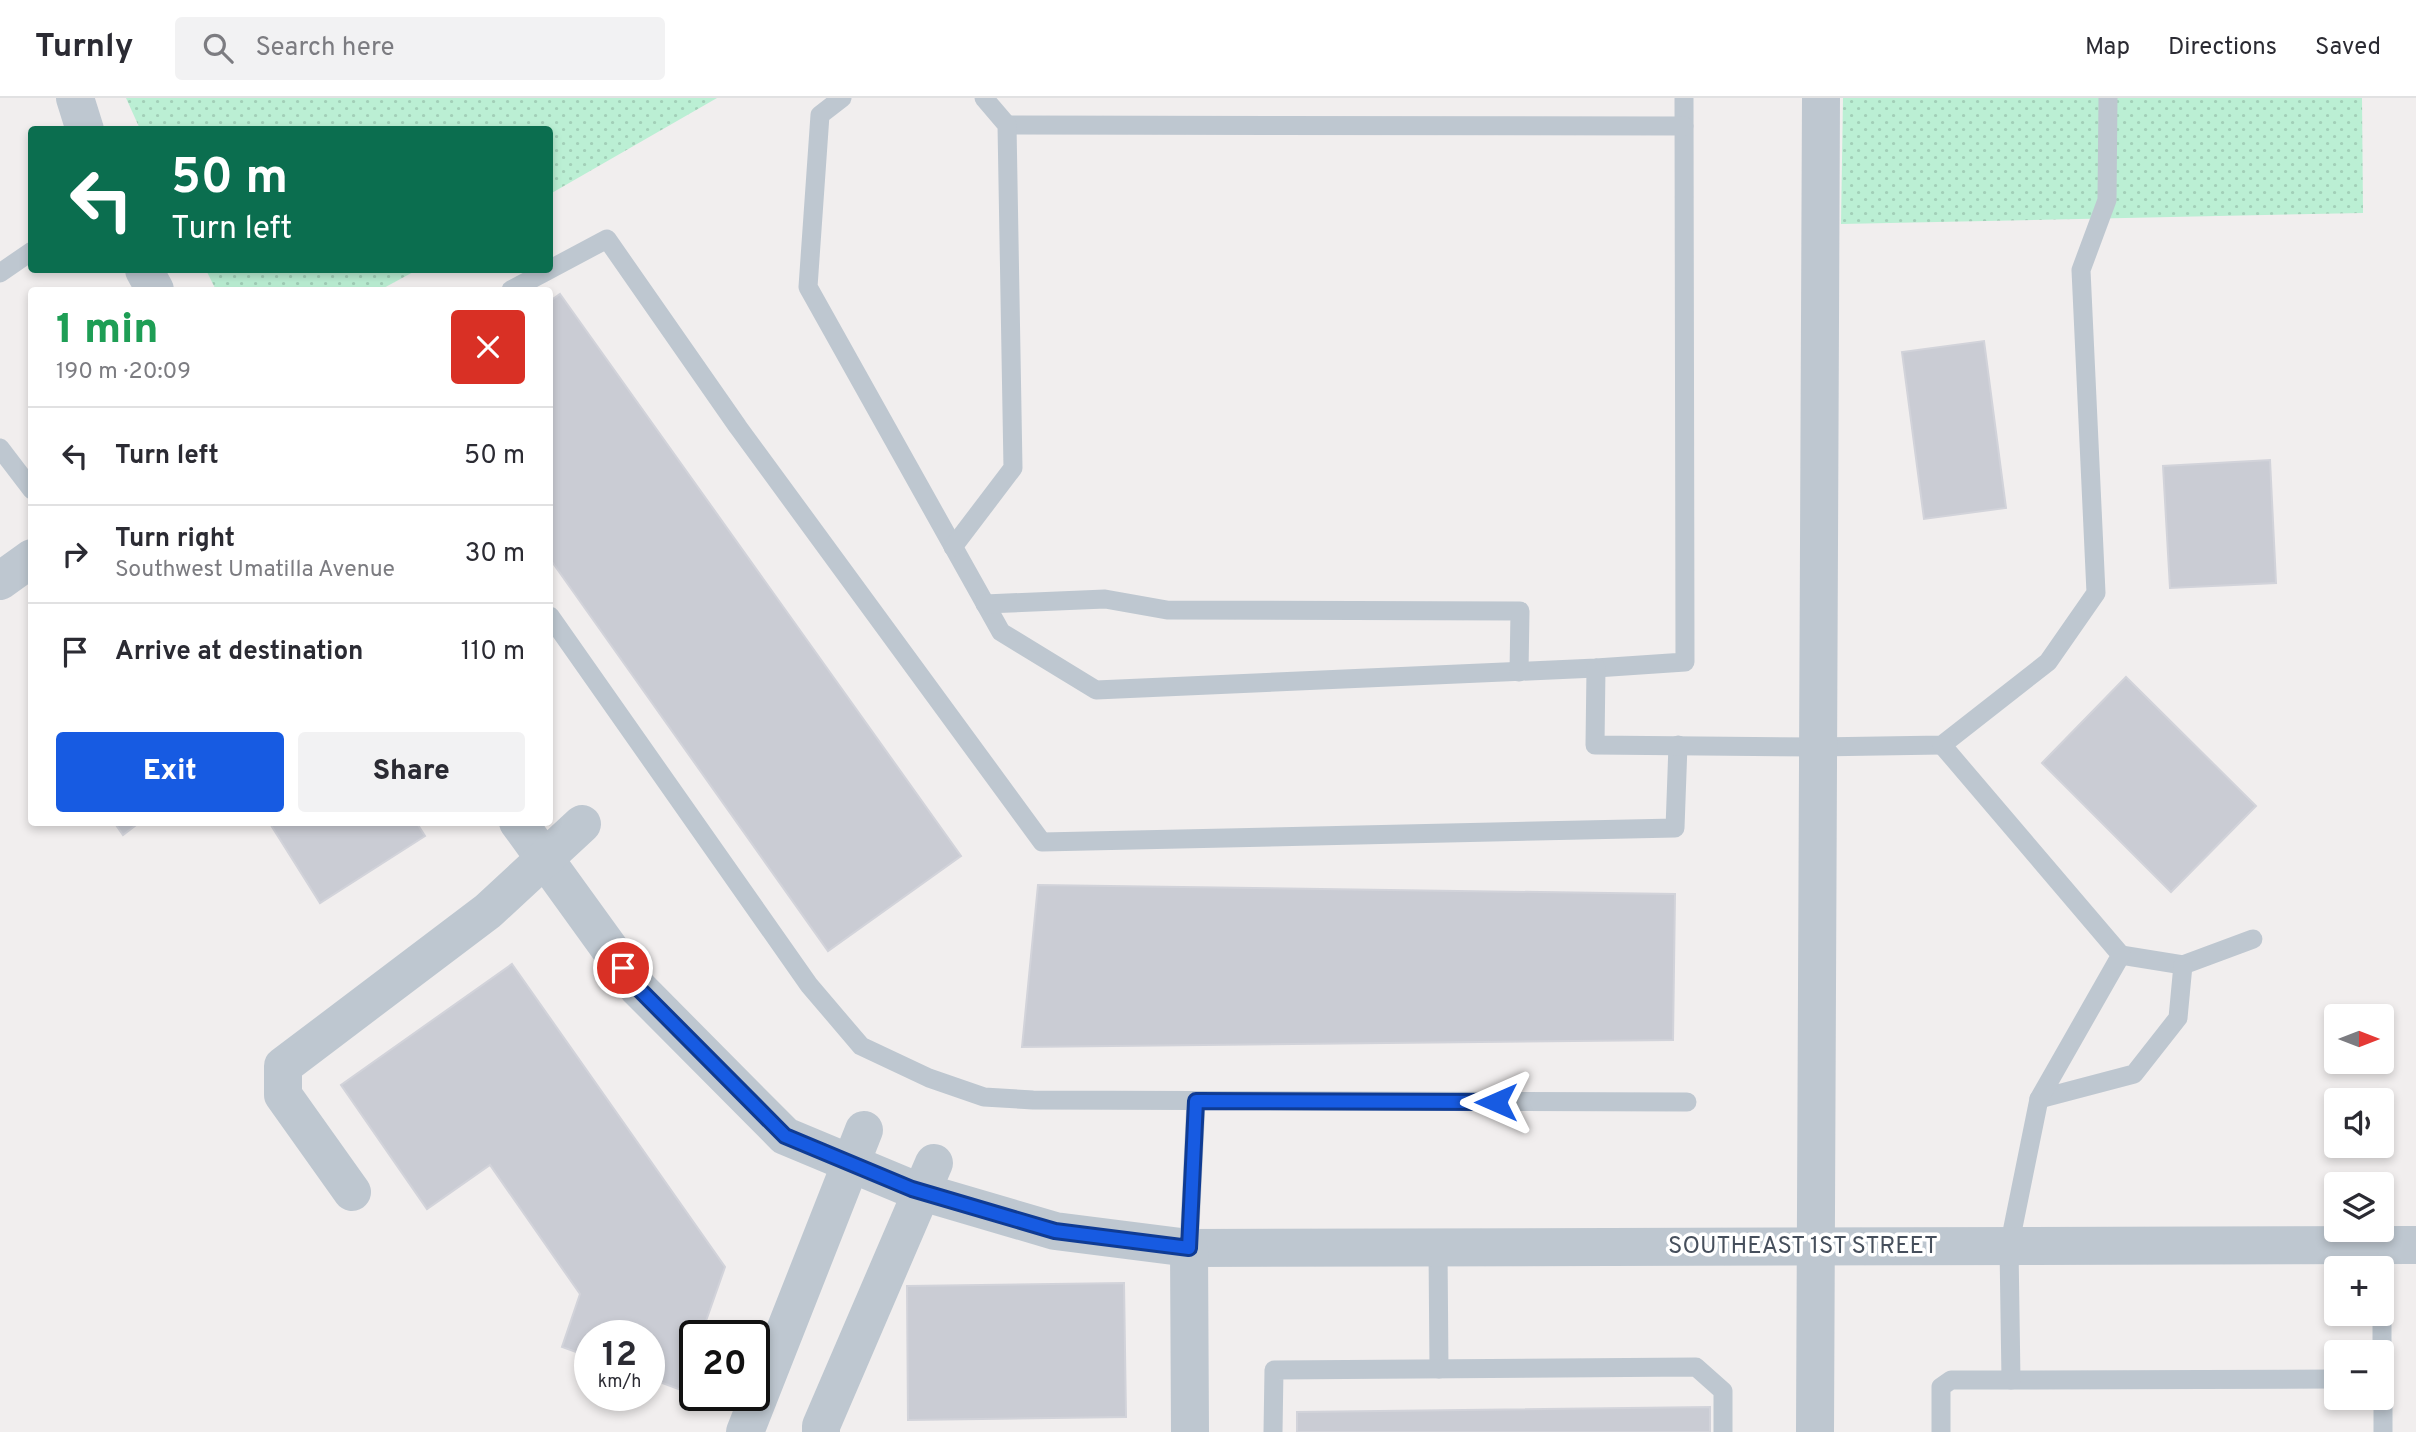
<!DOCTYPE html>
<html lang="en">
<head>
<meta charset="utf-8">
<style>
  body { margin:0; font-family:Overpass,sans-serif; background:#f2f2f3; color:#2b2b33; height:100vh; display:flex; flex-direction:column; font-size:26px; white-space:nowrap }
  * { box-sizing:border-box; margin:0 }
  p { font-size:23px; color:#7c7c81 }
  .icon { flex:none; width:38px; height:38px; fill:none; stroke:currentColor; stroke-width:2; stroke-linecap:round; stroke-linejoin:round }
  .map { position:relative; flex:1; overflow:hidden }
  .details { position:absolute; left:28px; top:189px; width:525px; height:539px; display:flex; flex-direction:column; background:#fff; border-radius:7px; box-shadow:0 4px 10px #0003 }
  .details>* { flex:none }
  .guide { position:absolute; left:28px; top:28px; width:525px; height:147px; border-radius:7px; box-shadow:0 4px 10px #0003; background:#0b6e4f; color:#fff; overflow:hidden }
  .needle { width:46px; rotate:90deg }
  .controls { position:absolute; left:2324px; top:906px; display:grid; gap:14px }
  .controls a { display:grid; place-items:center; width:70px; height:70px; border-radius:7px; background:#fff; box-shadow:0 4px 10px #0003; font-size:35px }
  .speed { position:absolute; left:574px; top:1222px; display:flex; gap:14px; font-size:35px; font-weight:700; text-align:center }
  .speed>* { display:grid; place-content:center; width:91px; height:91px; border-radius:50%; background:#fff; box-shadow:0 4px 10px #0003; line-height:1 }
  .speed small { font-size:18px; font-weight:400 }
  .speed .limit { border:4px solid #111; border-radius:10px; background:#fff; color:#111 }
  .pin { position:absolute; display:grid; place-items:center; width:60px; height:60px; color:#fff; margin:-30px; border:4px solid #fff; border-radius:50%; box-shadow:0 2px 7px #0007 }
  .me { position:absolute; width:77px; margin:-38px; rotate:270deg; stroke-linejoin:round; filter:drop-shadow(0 0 5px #0008) }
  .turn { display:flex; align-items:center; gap:24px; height:147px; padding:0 28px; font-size:32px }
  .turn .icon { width:91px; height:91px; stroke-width:2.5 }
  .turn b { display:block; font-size:49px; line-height:60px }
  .round { display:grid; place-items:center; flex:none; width:74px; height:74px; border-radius:7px; background:#f2f2f3 }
  .overview { display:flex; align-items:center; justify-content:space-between; height:119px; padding:0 28px }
  h1 { font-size:42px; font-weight:800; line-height:52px; color:#1e9e55 }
  .button { display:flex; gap:14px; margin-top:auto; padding:14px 28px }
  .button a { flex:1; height:80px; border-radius:7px; background:#175be2; color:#fff; font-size:28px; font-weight:800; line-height:80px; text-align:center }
  .button a+a { background:#f2f2f3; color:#2b2b33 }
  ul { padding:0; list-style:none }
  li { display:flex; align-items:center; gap:21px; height:98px; padding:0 28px; border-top:2px solid #e1e1e2 }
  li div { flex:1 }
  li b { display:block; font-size:26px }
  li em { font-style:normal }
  header { display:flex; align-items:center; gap:42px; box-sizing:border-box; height:98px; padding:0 35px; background:#fff; border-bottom:2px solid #e1e1e2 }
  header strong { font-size:33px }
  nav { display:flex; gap:38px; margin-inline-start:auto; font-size:24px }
  .search { width:490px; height:63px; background:#f2f2f3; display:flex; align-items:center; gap:18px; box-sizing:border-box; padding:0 24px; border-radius:7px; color:#7c7c81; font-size:26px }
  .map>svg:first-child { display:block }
  .grass { fill:url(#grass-dots) }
  .building { fill:#caccd4; stroke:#d2d3da; stroke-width:2 }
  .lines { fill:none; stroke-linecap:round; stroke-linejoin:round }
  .service { stroke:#bec7d0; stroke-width:19 }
  .minor { stroke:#bec7d0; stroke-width:38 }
  .route-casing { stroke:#0f3b93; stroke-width:18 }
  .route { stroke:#175be2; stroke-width:12 }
  .labels { text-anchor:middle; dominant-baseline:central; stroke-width:7; stroke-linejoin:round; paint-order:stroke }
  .street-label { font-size:24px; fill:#464f5c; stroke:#fff }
</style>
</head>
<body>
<header>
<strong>Turnly</strong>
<div class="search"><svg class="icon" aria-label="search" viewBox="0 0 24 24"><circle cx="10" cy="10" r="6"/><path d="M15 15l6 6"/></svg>Search here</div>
<nav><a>Map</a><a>Directions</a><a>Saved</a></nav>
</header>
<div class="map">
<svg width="2416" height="1334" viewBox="0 0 2416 1334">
  <defs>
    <pattern id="grass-dots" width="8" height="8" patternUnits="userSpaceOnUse" patternTransform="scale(1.75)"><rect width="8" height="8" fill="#bbefd4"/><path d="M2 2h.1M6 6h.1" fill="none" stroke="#a2cfb8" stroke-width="1.8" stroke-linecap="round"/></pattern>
  </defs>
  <rect width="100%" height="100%" fill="#f1eeee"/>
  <g class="grass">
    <path d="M 126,0 L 717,0 L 550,96 L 550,32 L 140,31 Z"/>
    <path d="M 1843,0 L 2362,0 L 2363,115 L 1841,126 Z"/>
    <path d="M 206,172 L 417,172 L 380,192 L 216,192 Z"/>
  </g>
  <g class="building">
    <path d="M 560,196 L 961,758 L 828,853 L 550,461 L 550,203 Z"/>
    <path d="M 1984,243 L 2006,410 L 1924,421 L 1902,254 Z"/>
    <path d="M 2270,362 L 2276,485 L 2170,490 L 2163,368 Z"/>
    <path d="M 2126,579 L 2256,708 L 2171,794 L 2042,665 Z"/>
    <path d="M 114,724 L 140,724 L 123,737 Z"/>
    <path d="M 269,724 L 416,724 L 425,738 L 320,805 Z"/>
    <path d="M 1038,787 L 1675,796 L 1673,942 L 1022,949 Z"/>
    <path d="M 512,866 L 725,1169 L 701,1237 L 695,1237 L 695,1253 L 681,1292 L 649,1280 L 649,1237 L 590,1237 L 590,1259 L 562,1249 L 580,1196 L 490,1067 L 427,1111 L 341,987 Z"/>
    <path d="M 1124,1185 L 1126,1319 L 908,1322 L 907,1188 Z"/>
    <path d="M 1710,1309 L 1710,1334 L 1297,1334 L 1297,1314 Z"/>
  </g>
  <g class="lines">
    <g class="service">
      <path d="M 842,0 L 820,17 L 808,189 L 1001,534 L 1096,592 L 1596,570 L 1685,564 L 1684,0"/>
      <path d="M 1007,27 L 1684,28"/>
      <path d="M 0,175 L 32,153"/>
      <path d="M 511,192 L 607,141 L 738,329 L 1042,744 L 1675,730 L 1678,647"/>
      <path d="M 0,350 L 32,392"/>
      <path d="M 953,449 L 1013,370 L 1007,27 L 984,0"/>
      <path d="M 985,506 L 1105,501 L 1167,512 L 1520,513 L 1519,574"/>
      <path d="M 550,518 L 809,887 L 861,948 L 929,980 L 984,999 L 1033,1002 L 1687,1004"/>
      <path d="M 1596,570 L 1595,647 L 1817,649 L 1942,647 L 2048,564 L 2096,495 L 2081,172 L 2107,102 L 2108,0"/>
      <path d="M 2121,857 L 2183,867 L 2253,841"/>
      <path d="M 2039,1001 L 2134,976 L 2178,920 L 2183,867"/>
      <path d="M 1189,1150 L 1196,1003"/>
      <path d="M 1438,1150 L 1439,1271"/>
      <path d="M 2382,1280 L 2382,1147"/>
      <path d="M 2383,1280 L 2383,1334"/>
      <path d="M 2011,1282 L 2336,1281"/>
      <path d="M 1273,1334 L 1274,1272 L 1696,1269 L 1723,1293 L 1723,1334"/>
      <path d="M 1941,1334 L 1941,1289 L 1951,1282 L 2011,1282 L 2009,1149 L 2039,1001 L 2121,857 L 1942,647"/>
    </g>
    <g class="minor">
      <path d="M 75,0 L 85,32"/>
      <path d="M 144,172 L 155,192"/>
      <path d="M 0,483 L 32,460"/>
      <path d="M 518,724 L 638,890 L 785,1038 L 912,1091 L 1055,1133 L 1189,1150 L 2416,1147"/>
      <path d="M 352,1094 L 283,997 L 283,968 L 488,813 L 582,726"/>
      <path d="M 1189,1150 L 1190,1334"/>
      <path d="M 745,1334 L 864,1032"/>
      <path d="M 821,1334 L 821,1328 L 934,1065"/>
      <path d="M 1815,1334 L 1821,0"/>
    </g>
  </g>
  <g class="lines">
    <defs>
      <path id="route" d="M 623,870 L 638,890 L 785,1038 L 912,1091 L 1055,1133 L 1189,1150 L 1196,1003 L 1496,1004"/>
    </defs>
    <use href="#route" class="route-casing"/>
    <use href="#route" class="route"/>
  </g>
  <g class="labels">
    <g class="street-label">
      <text x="1803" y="1149">SOUTHEAST 1ST STREET</text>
    </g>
  </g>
</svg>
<div class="controls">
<a><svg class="needle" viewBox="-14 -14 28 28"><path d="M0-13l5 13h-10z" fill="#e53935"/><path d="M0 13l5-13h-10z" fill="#7c7c81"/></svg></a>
<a><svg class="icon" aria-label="sound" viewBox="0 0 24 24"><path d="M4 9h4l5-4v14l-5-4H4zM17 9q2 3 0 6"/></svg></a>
<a><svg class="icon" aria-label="layers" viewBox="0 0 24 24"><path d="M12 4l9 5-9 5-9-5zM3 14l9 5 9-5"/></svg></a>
<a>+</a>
<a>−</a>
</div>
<div class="speed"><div>12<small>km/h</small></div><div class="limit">20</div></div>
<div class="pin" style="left:623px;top:870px;background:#d93025"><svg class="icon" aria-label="arrive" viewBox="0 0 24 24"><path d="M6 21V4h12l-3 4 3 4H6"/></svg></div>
<svg class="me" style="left:1496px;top:1004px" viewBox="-20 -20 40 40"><path d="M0-17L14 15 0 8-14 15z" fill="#175be2" stroke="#fff" stroke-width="4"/></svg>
<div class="guide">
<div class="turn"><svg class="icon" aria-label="left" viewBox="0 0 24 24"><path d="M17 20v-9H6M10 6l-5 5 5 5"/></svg><div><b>50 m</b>Turn left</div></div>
</div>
<section class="details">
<div class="overview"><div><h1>1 min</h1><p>190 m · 20:09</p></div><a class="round" style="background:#d93025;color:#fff"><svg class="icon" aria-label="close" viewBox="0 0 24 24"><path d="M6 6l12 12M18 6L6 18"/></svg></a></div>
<ul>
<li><svg class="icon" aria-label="left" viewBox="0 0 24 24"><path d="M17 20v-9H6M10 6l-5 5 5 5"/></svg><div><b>Turn left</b></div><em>50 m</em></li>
<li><svg class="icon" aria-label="right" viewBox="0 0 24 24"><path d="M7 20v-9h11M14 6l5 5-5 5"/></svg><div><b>Turn right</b><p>Southwest Umatilla Avenue</p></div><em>30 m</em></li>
<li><svg class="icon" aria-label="arrive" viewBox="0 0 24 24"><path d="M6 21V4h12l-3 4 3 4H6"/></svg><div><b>Arrive at destination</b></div><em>110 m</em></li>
</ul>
<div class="button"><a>Exit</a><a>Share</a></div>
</section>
</div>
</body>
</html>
